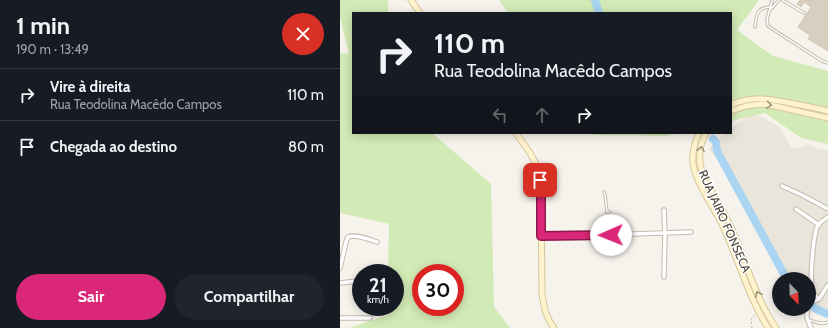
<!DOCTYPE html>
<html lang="pt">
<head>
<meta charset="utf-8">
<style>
  body { margin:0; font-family:Cabin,sans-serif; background:#20242c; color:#f1f3f6; height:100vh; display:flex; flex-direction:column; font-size:15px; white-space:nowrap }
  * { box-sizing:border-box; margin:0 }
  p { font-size:13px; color:#9ea1a6 }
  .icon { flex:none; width:22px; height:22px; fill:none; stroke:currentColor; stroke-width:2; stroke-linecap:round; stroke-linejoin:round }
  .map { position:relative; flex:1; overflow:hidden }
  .drawer { display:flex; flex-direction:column; background:#171b24; width:340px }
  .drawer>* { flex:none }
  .banner { position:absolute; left:12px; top:12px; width:380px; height:122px; border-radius:0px; box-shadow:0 2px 10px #0003; background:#171b24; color:#f1f3f6; overflow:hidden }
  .needle { width:26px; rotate:157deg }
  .buttons { position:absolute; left:432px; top:272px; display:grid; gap:8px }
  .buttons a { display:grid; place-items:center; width:44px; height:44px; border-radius:50%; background:#171b24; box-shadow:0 2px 10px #0003; font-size:20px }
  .speed { position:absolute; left:12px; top:264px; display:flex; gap:8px; font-size:20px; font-weight:700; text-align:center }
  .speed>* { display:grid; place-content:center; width:52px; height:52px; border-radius:50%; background:#171b24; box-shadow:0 2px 10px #0003; line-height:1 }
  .speed small { font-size:10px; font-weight:400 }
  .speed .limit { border:6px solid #d22; background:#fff; color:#111 }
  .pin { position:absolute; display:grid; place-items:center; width:34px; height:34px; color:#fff; margin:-17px; border-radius:8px; box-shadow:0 2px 6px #0006 }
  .me { position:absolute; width:44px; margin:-22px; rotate:269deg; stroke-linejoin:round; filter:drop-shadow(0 0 3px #0008) }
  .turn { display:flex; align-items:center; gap:14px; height:84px; padding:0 16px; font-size:18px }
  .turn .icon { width:52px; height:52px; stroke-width:2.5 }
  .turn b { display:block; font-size:28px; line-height:34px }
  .lanes { display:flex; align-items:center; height:38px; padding:0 16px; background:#0003; justify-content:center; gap:20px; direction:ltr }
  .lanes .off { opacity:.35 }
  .round { display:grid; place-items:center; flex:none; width:42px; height:42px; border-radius:21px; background:#20242c }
  .headline { display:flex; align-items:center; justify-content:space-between; height:68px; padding:0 16px }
  h1 { font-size:24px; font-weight:800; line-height:30px }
  .action { display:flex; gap:8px; margin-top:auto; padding:8px 16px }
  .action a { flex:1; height:46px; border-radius:24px; background:#db2777; color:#fff; font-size:16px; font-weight:800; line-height:46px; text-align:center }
  .action a+a { background:#20242c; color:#f1f3f6 }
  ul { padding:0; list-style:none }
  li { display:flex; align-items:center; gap:12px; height:52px; padding:0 16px; border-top:1px solid #363941 }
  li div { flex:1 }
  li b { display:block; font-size:15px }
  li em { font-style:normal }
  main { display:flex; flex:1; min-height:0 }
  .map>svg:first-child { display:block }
  .residential { fill:#eae5da }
  .green { fill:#d2eab5; fill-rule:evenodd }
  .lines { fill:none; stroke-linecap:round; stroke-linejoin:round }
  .river { stroke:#a9d4f2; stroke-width:8 }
  .building { fill:#d8cfc1; stroke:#d3c7b4 }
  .lane-casing { stroke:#c2bbae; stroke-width:3.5 }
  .street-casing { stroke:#c2bbae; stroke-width:5.5 }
  .secondary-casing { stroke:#d6c79b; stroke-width:7 }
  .path { stroke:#c4b79f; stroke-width:1; stroke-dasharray:2 2; stroke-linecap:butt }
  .lane { stroke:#fff; stroke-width:1.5 }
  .street { stroke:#fff; stroke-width:3.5 }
  .secondary { stroke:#fff3cd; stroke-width:5 }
  .oneway { stroke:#9c937c }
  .route-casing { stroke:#8e194d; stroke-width:10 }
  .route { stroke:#db2777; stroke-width:7 }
  .labels { text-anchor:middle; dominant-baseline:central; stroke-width:3; stroke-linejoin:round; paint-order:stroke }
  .street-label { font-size:12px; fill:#4b4439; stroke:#fff }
</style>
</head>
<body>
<main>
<section class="drawer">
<div class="headline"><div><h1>1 min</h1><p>190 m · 13:49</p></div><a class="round" style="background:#d93025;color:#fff"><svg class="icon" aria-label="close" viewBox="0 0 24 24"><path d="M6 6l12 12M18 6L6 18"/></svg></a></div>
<ul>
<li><svg class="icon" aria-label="right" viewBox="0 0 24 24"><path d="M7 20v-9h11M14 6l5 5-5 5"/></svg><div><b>Vire à direita</b><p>Rua Teodolina Macêdo Campos</p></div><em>110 m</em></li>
<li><svg class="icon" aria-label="arrive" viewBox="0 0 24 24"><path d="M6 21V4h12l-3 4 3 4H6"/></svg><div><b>Chegada ao destino</b></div><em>80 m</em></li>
</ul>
<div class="action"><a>Sair</a><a>Compartilhar</a></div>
</section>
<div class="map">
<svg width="488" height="328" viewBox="0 0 488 328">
  <rect width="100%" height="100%" fill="#f6f3ec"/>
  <path class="residential" d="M 414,113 L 440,127 L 451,147 L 460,148 L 469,144 L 477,149 L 488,150 L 488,318 L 469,307 L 469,279 L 443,279 L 412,224 L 409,210 L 403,201 L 397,196 L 380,161 L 368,149 L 386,133 L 391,133 L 391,129 L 404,118 Z"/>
  <g class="green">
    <path d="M 0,0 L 48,0 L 48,13 L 13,13 L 13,133 L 92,133 L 151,184 L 154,307 L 170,328 L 9,328 L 48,315 L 48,307 L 55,307 L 55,273 L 48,273 L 49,224 L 0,213 L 0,53 L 9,54 L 0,17 ZM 81,273 L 115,273 L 115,307 L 81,307 Z"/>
    <path d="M 159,0 L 419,0 L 397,30 L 433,56 L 488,71 L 488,144 L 461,138 L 425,113 L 391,121 L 391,13 L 168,13 Z"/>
    <path d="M 252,133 L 340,133 L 327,136 L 254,135 Z"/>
  </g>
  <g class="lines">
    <g class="river">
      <path d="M 255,0 L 259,13"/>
      <path d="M 373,139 L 376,142 L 377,151 L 445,276 L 449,279"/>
      <path d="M 469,304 L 476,309 L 488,314"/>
    </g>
  </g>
  <path class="building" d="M 460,0 L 488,0 L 488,51 L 468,39 L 470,35 L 458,27 L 471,7 L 464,2 L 461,7 L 457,4 Z"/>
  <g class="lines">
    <defs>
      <g id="lane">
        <path d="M 432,0 L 427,20 L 428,26 L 437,32 L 482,61 L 488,63"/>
        <path d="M 442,0 L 464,13"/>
        <path d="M 430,10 L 439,0"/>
        <path d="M 415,27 C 416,14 418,6 433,7"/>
        <path d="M 264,192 L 265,194 L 267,212 L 269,212 L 270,214 L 271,235"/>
        <path d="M 469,320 C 475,322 482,325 488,322"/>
      </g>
      <g id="street">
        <path d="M 442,186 L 462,195 L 488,209"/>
        <path d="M 456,209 L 479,225"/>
        <path d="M 324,210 L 325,234 L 324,277"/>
        <path d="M 201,235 L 264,235 L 351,232"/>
        <path d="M 0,268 L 6,242 L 8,237 C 16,234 29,239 37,242"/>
        <path d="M 0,283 L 17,281"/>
        <path d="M 479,299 C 475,296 473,293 472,288 C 470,278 473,234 478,225 C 481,222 485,219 488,217"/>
        <path d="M 469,304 L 479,299 L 488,285"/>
        <path d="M 467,309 L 467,318 L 471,328"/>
        <path d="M 0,318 L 30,318"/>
      </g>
      <g id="secondary">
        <path d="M 71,0 L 80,13"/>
        <path d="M 391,105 C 413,95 432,99 455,104 C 466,106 477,108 488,111"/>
        <path d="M 391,111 L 406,106 L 421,104 L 435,106 L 488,118"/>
        <path d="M 176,133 L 190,153 L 196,164 L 199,176 L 201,196 L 202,294 C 204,307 206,318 214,328"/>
        <path d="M 359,133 C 354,144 351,157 354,169 C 359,188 373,206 382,224 C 398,258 408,296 428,328"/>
        <path d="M 366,133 C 360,143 358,157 361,168 C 363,176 367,183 371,190 C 377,201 383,211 389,223 C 405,257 414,296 436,328"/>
      </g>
    </defs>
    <use href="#lane" class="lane-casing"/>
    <use href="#street" class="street-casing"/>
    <use href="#secondary" class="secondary-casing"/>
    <path class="path" d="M 412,328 L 411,319 L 415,315"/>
    <use href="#lane" class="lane"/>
    <use href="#street" class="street"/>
    <use href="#secondary" class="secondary"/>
  </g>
  <defs><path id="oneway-chevron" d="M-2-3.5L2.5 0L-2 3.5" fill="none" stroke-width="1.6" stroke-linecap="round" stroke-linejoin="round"/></defs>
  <g class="oneway">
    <use href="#oneway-chevron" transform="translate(429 105) rotate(9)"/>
    <use href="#oneway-chevron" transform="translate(361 149) rotate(-79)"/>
    <use href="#oneway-chevron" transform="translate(418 294) rotate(-115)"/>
  </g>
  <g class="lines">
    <defs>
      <path id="route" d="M 200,180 L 201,196 L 201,236 L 271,235"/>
    </defs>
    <use href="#route" class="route-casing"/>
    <use href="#route" class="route"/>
  </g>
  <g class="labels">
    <g class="street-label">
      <text transform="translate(385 221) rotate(66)">RUA JAIRO FONSECA</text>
    </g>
  </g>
</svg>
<div class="buttons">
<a><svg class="needle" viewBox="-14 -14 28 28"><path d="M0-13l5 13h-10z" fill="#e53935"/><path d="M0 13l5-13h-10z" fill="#9ea1a6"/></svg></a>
</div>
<div class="speed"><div>21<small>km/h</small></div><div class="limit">30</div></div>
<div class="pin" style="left:200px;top:180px;background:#d93025"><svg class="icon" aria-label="arrive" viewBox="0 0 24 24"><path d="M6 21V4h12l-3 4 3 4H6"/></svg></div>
<svg class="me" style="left:271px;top:235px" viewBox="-20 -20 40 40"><circle r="19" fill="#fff"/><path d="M0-13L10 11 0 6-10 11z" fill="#db2777"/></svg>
<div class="banner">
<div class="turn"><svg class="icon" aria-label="right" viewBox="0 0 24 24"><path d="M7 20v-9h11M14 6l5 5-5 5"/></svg><div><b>110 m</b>Rua Teodolina Macêdo Campos</div></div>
<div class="lanes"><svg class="icon off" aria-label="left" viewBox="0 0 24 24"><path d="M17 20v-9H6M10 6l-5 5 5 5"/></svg><svg class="icon off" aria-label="ahead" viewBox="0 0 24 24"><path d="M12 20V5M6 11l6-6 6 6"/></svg><svg class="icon" aria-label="right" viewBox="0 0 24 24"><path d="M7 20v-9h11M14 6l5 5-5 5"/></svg></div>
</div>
</div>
</main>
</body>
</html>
